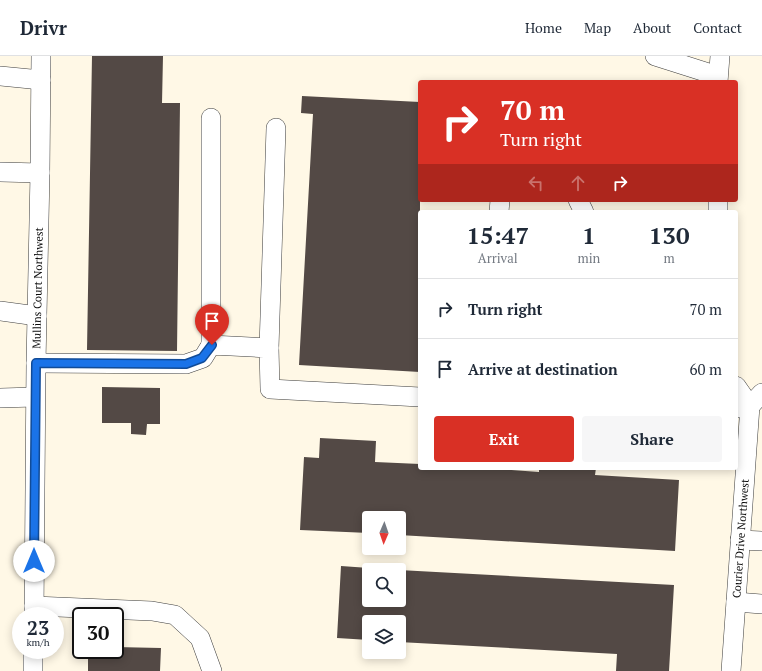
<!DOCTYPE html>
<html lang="en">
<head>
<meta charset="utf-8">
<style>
  body { margin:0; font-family:"PT Serif",serif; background:#f6f6f7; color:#1f2937; height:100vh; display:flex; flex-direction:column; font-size:15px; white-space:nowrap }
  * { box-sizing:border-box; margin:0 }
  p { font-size:13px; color:#747a83 }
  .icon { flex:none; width:22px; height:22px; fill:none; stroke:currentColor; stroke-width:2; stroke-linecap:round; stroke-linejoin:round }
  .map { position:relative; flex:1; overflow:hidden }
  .drawer { position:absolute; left:418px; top:154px; width:320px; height:260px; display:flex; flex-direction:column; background:#fff; border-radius:4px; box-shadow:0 2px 10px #0003 }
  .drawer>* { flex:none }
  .hud { position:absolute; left:418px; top:24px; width:320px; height:122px; border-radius:4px; box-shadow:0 2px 10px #0003; background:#d93025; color:#fff; overflow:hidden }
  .needle { width:26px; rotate:182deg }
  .tools { position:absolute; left:362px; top:455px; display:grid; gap:8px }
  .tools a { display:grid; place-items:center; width:44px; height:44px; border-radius:4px; background:#fff; box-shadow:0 2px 10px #0003; font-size:20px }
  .speed { position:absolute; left:12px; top:551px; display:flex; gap:8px; font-size:20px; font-weight:700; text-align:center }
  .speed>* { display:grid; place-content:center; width:52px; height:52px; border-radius:50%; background:#fff; box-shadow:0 2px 10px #0003; line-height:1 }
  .speed small { font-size:10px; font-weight:400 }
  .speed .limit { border:2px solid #111; border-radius:6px; background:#fff; color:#111 }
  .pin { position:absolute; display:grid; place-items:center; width:34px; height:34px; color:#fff; margin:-41px -17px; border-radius:50% 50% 50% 0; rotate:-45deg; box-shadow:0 0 4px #0007 }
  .pin .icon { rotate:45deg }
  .me { position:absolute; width:44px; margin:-22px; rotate:0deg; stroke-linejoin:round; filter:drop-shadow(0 0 3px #0008) }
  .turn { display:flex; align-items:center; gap:14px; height:84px; padding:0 16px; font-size:18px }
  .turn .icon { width:52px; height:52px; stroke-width:2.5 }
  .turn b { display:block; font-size:28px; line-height:34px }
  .lanes { display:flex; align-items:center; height:38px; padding:0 16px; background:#0003; justify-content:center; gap:20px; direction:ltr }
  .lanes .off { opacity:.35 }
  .eta { display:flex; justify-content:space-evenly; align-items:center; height:68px; text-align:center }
  .eta b { font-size:24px; font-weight:600; line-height:28px }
  .cta { display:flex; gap:8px; margin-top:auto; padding:8px 16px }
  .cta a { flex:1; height:46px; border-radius:4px; background:#d93025; color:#fff; font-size:16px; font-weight:600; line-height:46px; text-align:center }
  .cta a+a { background:#f6f6f7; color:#1f2937 }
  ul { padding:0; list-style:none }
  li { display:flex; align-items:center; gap:12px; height:60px; padding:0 16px; border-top:1px solid #e0e1e3 }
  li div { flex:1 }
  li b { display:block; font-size:15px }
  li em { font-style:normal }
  header { display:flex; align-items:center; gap:24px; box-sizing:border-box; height:56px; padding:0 20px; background:#fff; border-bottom:1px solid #e0e1e3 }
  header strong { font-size:19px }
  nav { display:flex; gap:22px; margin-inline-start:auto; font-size:14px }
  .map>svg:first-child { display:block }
  .building { fill:#534945 }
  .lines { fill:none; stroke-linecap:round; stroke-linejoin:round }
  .minor-casing { stroke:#3d3d3d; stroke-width:20 }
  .minor { stroke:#fff; stroke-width:19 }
  .route-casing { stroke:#114b97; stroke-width:10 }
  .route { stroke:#1a73e8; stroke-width:7 }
  .labels { text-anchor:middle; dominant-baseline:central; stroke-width:4; stroke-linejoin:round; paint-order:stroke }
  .street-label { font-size:11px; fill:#0a0a0a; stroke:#fff }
</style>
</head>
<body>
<header>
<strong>Drivr</strong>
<nav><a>Home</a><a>Map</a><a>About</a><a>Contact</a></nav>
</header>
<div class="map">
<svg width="762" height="615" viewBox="0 0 762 615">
  <rect width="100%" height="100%" fill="#fff8e6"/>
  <g class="building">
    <path d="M 92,0 L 163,0 L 162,47 L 180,47 L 177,295 L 87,294 Z"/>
    <path d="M 302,40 L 420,46 L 420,316 L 299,309 L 313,58 L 301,57 Z"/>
    <path d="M 102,331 L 160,332 L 160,368 L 147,368 L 146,379 L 131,378 L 131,367 L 102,367 Z"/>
    <path d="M 320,382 L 376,385 L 375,406 L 420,408 L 420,412 L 485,412 L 539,416 L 539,412 L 596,412 L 595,419 L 679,424 L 675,495 L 399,479 L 399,462 L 369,462 L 369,477 L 300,474 L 304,401 L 319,402 Z"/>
    <path d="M 341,510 L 369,512 L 369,544 L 399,544 L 399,514 L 674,529 L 669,615 L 616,615 L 617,598 L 399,586 L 399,566 L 369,566 L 369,584 L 337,582 Z"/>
    <path d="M 115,591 L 161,592 L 160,615 L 88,615 L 88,594 L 115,594 Z"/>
  </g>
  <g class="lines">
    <defs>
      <g id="minor">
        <path d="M 655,0 L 718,20"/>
        <path d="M 0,20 L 41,24"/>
        <path d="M 718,26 L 720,0"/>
        <path d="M 211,62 L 211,289"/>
        <path d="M 0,116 L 40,117"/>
        <path d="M 578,144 L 584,156"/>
        <path d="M 499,156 L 500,144"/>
        <path d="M 718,156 L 718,144"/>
        <path d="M 0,255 L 37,260"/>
        <path d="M 269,292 L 276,72"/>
        <path d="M 36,307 L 186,308 L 203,302 L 211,289 L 269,292 L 270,333 L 420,341"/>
        <path d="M 736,330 L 750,350"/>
        <path d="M 0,342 L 35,341"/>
        <path d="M 736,352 L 750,350 L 762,337"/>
        <path d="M 740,484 L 762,485"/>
        <path d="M 736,546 L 762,548"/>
        <path d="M 34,550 L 152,555 L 175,559 L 200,582 L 212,615"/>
        <path id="s1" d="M 34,560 L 36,307 L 40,117 L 41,0"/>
        <path d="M 33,615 L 33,594"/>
        <path id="s2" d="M 731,615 L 750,350"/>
      </g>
    </defs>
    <use href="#minor" class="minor-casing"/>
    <use href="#minor" class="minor"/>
  </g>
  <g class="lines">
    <defs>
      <path id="route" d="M 34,505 L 36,307 L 186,308 L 202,302 L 212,289"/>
    </defs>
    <use href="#route" class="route-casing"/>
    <use href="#route" class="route"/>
  </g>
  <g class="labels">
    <g class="street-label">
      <text stroke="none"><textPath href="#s1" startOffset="328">Mullins Court Northwest</textPath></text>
      <text stroke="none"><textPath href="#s2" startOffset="133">Courier Drive Northwest</textPath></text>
    </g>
  </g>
</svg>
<div class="tools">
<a><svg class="needle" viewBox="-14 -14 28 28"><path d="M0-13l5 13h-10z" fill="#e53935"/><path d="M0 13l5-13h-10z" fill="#747a83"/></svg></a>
<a><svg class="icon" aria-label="search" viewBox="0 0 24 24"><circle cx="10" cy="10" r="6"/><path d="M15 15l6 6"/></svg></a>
<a><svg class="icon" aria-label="layers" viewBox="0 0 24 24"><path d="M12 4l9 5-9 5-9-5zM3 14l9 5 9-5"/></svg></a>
</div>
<div class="speed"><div>23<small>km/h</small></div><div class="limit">30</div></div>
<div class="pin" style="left:212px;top:289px;background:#d93025"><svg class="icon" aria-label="arrive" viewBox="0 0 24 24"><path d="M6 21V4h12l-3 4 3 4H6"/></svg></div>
<svg class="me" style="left:34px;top:505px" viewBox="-20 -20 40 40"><circle r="19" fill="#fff"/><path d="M0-13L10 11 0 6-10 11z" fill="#1a73e8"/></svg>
<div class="hud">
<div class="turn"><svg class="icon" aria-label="right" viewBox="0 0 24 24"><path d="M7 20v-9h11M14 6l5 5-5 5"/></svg><div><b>70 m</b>Turn right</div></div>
<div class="lanes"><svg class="icon off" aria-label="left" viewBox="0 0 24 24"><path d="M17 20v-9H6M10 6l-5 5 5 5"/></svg><svg class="icon off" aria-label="ahead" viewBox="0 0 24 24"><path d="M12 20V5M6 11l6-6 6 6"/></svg><svg class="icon" aria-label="right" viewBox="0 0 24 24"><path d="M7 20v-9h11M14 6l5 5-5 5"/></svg></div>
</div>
<section class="drawer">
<div class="eta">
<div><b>15:47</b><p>Arrival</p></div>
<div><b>1</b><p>min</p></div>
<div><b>130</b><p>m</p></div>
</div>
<ul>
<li><svg class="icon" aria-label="right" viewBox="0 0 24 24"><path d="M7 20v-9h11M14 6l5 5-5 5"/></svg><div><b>Turn right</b></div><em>70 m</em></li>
<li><svg class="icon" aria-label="arrive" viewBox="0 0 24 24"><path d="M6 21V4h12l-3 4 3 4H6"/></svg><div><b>Arrive at destination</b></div><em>60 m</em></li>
</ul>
<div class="cta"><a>Exit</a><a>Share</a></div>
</section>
</div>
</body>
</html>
